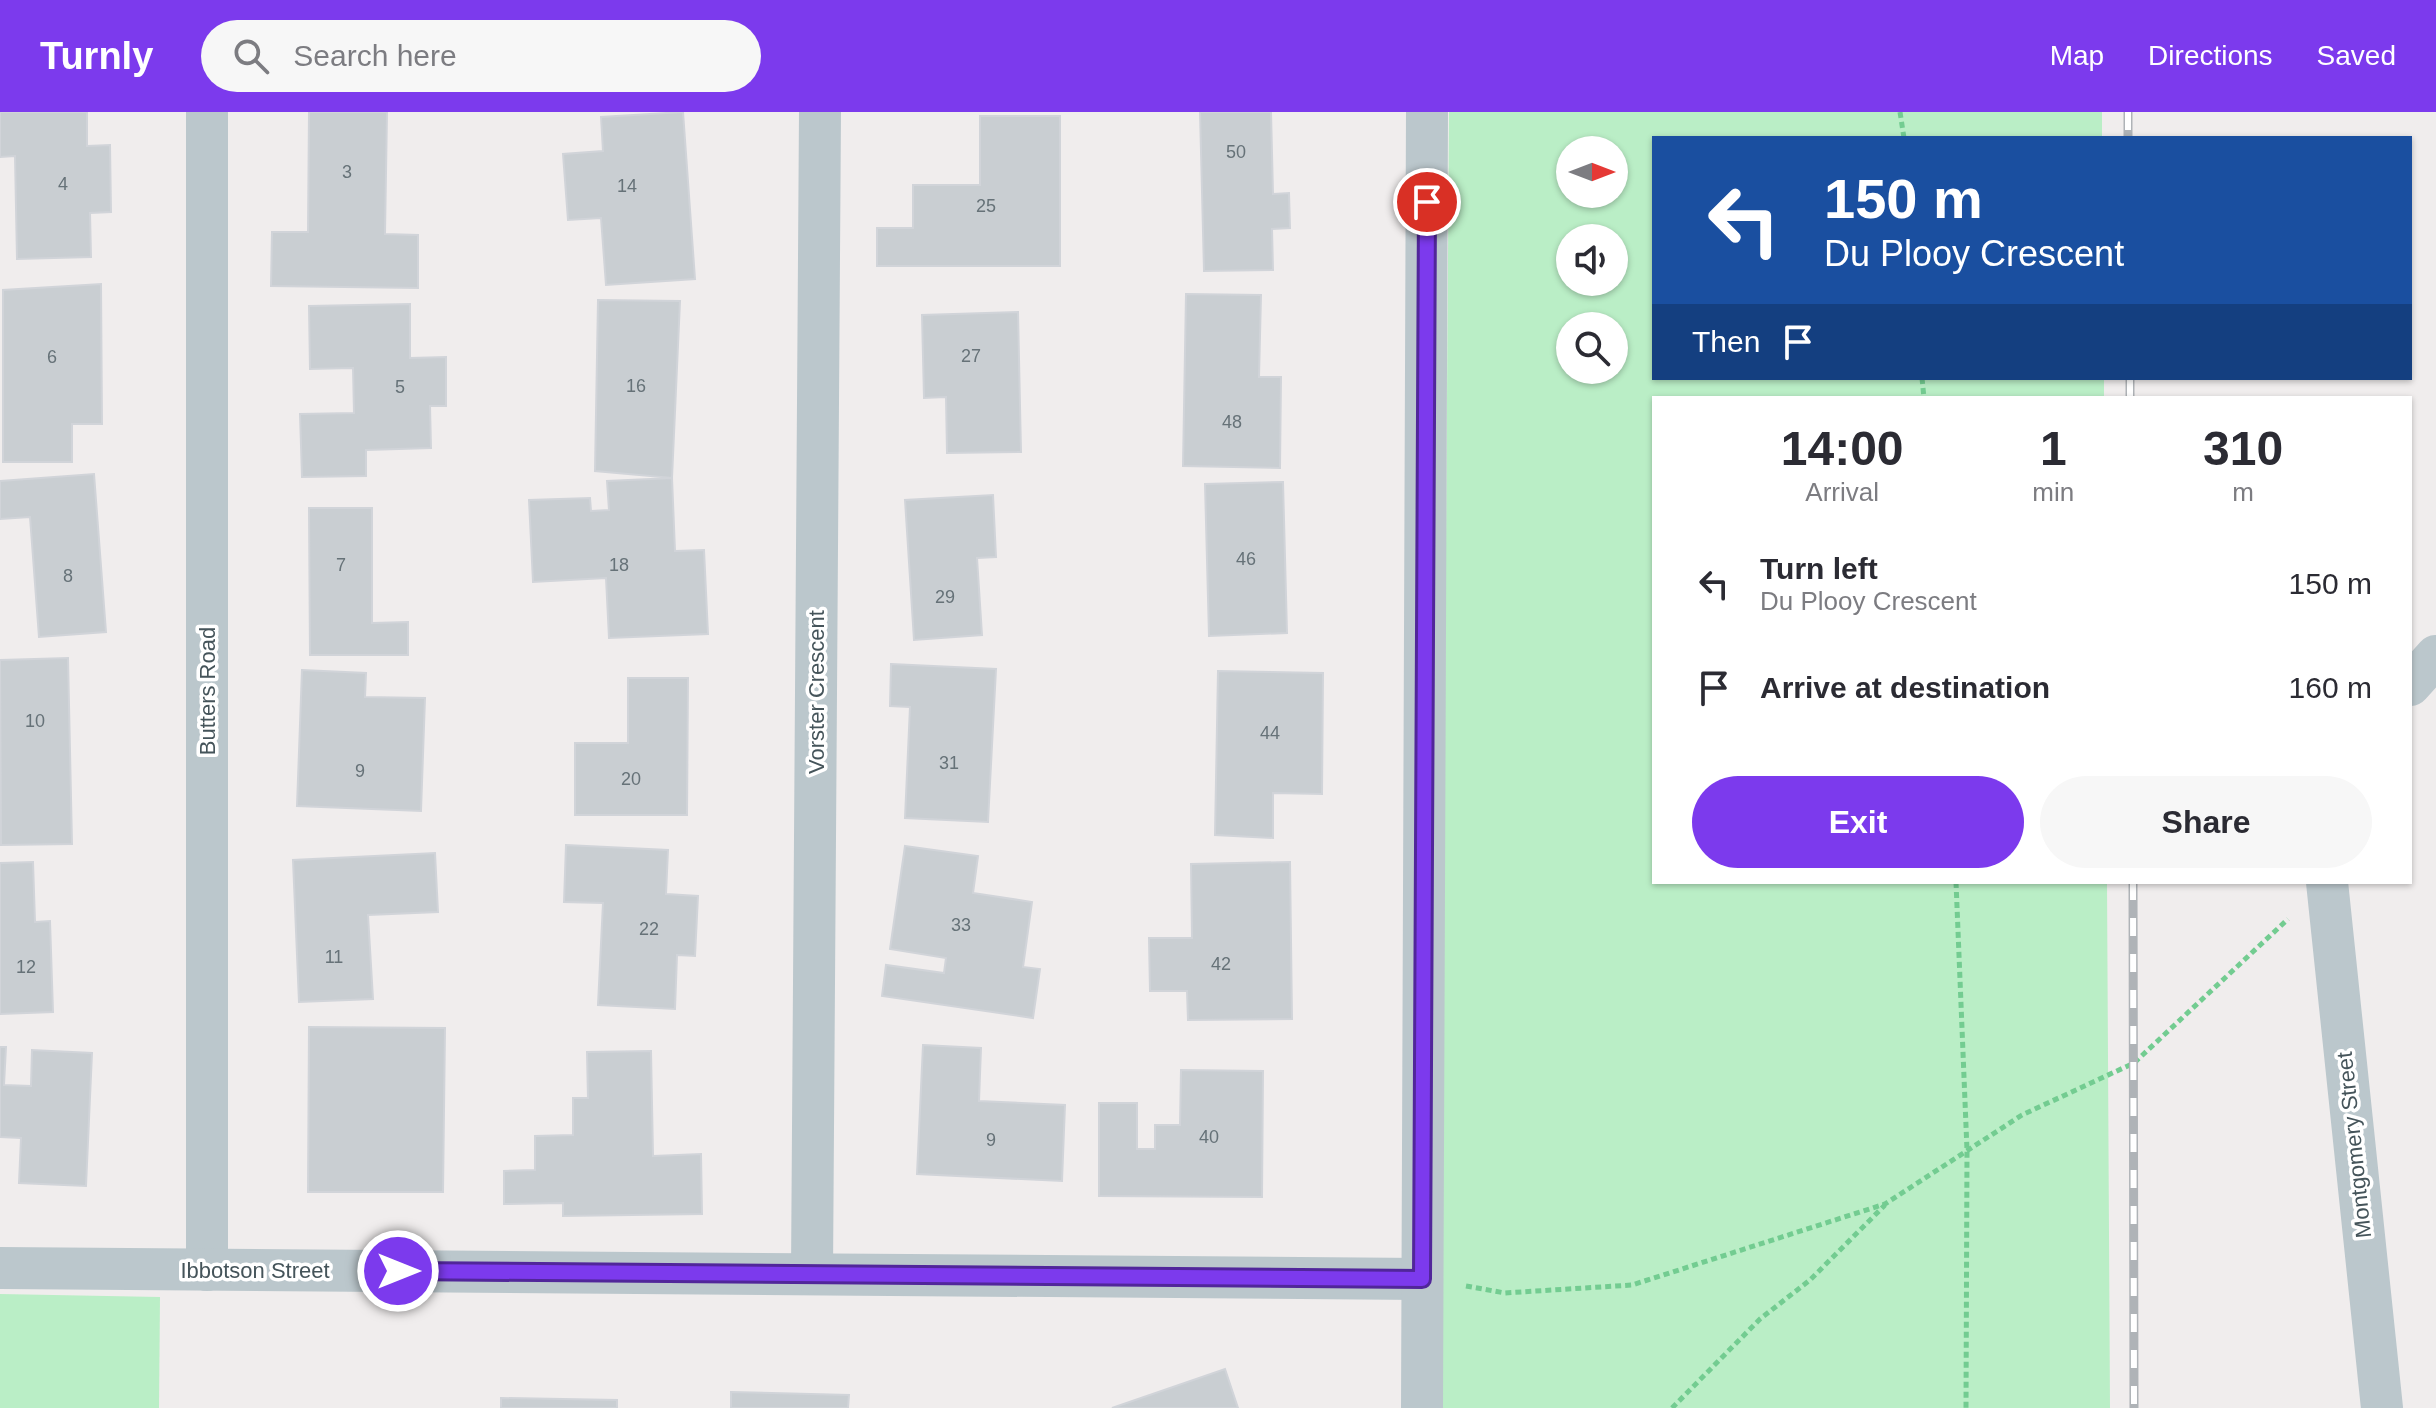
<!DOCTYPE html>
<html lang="en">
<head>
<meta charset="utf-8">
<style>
  body { margin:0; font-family:Helvetica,sans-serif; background:#f7f7f7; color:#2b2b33; height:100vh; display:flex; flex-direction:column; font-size:30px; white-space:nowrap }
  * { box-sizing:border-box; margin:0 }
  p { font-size:26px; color:#7c7c81 }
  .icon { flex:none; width:44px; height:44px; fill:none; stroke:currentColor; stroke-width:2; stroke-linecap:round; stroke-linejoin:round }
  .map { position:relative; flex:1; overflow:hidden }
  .side { position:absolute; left:1652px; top:284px; width:760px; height:488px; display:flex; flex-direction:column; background:#fff; border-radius:0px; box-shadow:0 2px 6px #0004 }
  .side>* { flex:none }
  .hud { position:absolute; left:1652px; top:24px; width:760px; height:244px; border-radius:0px; box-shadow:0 2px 6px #0004; background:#1a4fa0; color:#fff; overflow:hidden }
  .needle { width:52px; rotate:90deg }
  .controls { position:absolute; left:1556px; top:24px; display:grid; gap:16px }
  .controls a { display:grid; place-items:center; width:72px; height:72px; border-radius:50%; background:#fff; box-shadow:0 2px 6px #0004; font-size:40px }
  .pin { position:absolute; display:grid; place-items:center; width:68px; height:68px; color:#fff; margin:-34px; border:4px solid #fff; border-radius:50%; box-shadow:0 2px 8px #0007 }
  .me { position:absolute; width:88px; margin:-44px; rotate:90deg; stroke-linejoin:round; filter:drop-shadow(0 0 6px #0008) }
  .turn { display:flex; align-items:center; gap:28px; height:168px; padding:0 40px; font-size:36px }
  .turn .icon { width:104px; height:104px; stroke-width:2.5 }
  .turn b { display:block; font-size:56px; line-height:68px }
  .then { display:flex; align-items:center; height:76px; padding:0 40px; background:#0003; gap:16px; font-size:30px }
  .eta { display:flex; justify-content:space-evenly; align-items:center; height:136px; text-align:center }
  .eta b { font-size:48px; font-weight:600; line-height:56px }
  .cta { display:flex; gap:16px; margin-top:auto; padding:16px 40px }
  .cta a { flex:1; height:92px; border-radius:48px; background:#7c3aed; color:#fff; font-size:32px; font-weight:600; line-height:92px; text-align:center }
  .cta a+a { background:#f7f7f7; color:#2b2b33 }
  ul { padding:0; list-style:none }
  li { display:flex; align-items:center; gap:24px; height:104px; padding:0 40px }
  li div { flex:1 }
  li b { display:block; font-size:30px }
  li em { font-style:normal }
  header { display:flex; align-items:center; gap:48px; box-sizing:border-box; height:112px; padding:0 40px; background:#7c3aed; color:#fff }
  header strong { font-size:38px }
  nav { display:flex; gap:44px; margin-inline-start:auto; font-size:28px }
  .search { width:560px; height:72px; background:#f7f7f7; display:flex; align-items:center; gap:20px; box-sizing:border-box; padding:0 28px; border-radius:44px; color:#7c7c81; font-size:30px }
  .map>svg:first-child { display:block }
  .green { fill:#baeec6; fill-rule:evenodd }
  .building { fill:#c9ced2; stroke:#d1d4d9; stroke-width:2 }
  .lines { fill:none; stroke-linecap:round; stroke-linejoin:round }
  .path { stroke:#73cc91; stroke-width:5; stroke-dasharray:6 4; stroke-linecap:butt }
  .minor { stroke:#bbc7cc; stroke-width:42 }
  .rail-casing { stroke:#afb3b7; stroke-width:9 }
  .rail { stroke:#fff; stroke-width:6; stroke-dasharray:18; stroke-linecap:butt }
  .route-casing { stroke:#51269a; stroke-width:20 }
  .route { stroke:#7c3aed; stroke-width:14 }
  .labels { text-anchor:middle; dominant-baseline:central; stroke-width:7; stroke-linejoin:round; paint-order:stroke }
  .number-label { font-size:18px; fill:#667278 }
  .street-label { font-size:22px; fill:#45545a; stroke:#fff }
</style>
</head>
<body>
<header>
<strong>Turnly</strong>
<div class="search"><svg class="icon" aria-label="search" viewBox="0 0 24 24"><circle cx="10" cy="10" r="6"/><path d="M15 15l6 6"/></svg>Search here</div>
<nav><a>Map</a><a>Directions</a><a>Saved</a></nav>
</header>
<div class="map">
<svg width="2436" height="1296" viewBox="0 0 2436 1296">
  <rect width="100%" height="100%" fill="#f0eded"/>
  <g class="green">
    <path d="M 1449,0 L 2102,0 L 2102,26 L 1654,26 L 1654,266 L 2104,266 L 2104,286 L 1654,286 L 1654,770 L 2107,770 L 2110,1296 L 1440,1296 ZM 1570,38 L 1614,38 L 1614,82 L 1570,82 ZM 1570,126 L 1614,126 L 1614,170 L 1570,170 ZM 1570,214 L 1614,214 L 1614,258 L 1570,258 Z"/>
    <path d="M 0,1182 L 160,1185 L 159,1296 L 0,1296 Z"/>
  </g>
  <g class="building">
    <path d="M 0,0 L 87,0 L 87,34 L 110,33 L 111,100 L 90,101 L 91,145 L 17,147 L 15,44 L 0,45 Z"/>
    <path d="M 309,0 L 387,0 L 385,122 L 418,123 L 418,176 L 271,174 L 272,120 L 308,120 Z"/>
    <path d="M 683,0 L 695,167 L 606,173 L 601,106 L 568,108 L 563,42 L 603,39 L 601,5 Z"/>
    <path d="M 1200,0 L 1271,0 L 1273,82 L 1289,81 L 1290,116 L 1272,117 L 1273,158 L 1204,159 Z"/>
    <path d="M 980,4 L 1060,4 L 1060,154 L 877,154 L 877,116 L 913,116 L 913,73 L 980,73 Z"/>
    <path d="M 101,172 L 102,312 L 72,312 L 72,350 L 3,350 L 3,178 Z"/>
    <path d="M 1186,182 L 1261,183 L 1259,265 L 1281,265 L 1280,356 L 1183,354 Z"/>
    <path d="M 598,188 L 680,189 L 672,366 L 595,359 Z"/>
    <path d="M 410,192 L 410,246 L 446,245 L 446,294 L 430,294 L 431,336 L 366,338 L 366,364 L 302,365 L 300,302 L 354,301 L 353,256 L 310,257 L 309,194 Z"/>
    <path d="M 1018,200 L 1021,340 L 947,341 L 946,285 L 924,286 L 922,203 Z"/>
    <path d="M 94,362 L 106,520 L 39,525 L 30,405 L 0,407 L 0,369 Z"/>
    <path d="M 672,366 L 675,439 L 704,438 L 708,522 L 609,526 L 606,466 L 533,470 L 529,388 L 590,386 L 591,399 L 609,398 L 607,369 Z"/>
    <path d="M 1283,370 L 1287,521 L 1209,524 L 1205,372 Z"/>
    <path d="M 993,383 L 996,445 L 977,446 L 982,523 L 914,528 L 905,388 Z"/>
    <path d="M 309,396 L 372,396 L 372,511 L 408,510 L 408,543 L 310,543 Z"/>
    <path d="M 68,546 L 72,732 L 1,733 L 0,548 Z"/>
    <path d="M 891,552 L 996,557 L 988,710 L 905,706 L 910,595 L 890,594 Z"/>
    <path d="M 302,558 L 366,561 L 365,585 L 425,586 L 421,699 L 297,694 Z"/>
    <path d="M 1218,559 L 1323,561 L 1322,682 L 1273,681 L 1273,726 L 1215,723 Z"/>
    <path d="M 628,566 L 688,566 L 687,703 L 575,703 L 575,631 L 628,631 Z"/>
    <path d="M 566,733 L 668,738 L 666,782 L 698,784 L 695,844 L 677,843 L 675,897 L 598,893 L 603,791 L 564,790 Z"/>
    <path d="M 905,734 L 978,744 L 973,781 L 1032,790 L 1023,855 L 1040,857 L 1033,906 L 882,884 L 886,853 L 944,861 L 946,846 L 890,837 Z"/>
    <path d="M 435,741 L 438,800 L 368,803 L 373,887 L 299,890 L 293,748 Z"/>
    <path d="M 33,750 L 35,810 L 50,809 L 53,900 L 0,902 L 0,751 Z"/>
    <path d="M 1290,750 L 1292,907 L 1188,908 L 1187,879 L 1150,879 L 1149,826 L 1192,826 L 1191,752 Z"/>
    <path d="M 309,915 L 445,916 L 443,1080 L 308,1080 Z"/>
    <path d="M 923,933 L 981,936 L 979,989 L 1065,993 L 1062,1069 L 917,1062 Z"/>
    <path d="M 0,935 L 6,935 L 4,973 L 31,974 L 32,938 L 92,941 L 86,1074 L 19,1071 L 21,1026 L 0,1025 Z"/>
    <path d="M 651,939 L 653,1044 L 701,1042 L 702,1102 L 563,1104 L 563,1091 L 504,1092 L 504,1059 L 535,1058 L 535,1024 L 573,1023 L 573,986 L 588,986 L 587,940 Z"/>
    <path d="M 1181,958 L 1263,959 L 1262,1085 L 1099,1084 L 1099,991 L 1137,991 L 1137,1037 L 1155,1037 L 1155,1013 L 1180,1013 Z"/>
    <path d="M 1225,1257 L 1238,1296 L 1112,1296 Z"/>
    <path d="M 731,1280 L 849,1283 L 848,1296 L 731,1296 Z"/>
    <path d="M 501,1286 L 617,1288 L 617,1296 L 501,1296 Z"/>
  </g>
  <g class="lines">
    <g class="path">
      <path d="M 1900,0 L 1904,26"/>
      <path d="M 1922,266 L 1924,286"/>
      <path d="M 1956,770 L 1967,1038 L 1966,1296"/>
      <path d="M 1466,1174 L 1505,1181 L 1632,1173 L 1885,1092 L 2022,1003 L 2134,951 L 2288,807"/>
      <path d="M 1672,1296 L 1760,1207 L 1810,1168 L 1885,1093"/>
    </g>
    <g class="minor">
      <path d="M 207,0 L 207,1158"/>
      <path d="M 2410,573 L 2436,544"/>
      <path d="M 2327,770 L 2382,1296"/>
      <path d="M 0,1156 L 1422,1167"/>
      <path d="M 812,1161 L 820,0"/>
      <path d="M 1422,1296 L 1427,0"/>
    </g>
    <defs>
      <g id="rail">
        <path d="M 2128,0 L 2128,26"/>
        <path d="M 2130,266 L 2130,286"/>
        <path d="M 2133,770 L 2134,1296"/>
      </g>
    </defs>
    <use href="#rail" class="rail-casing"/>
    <use href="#rail" class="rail"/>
  </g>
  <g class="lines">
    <defs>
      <path id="route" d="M 398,1159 L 1422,1167 L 1427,90"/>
    </defs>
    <use href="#route" class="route-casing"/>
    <use href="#route" class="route"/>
  </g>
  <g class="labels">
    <g class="number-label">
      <text x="1236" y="40">50</text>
      <text x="347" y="60">3</text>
      <text x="63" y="72">4</text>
      <text x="627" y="74">14</text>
      <text x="986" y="94">25</text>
      <text x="971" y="244">27</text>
      <text x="52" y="245">6</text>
      <text x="636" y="274">16</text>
      <text x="400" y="275">5</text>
      <text x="1232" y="310">48</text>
      <text x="1246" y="447">46</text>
      <text x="341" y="453">7</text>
      <text x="619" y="453">18</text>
      <text x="68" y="464">8</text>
      <text x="945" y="485">29</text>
      <text x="35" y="609">10</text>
      <text x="1270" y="621">44</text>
      <text x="949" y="651">31</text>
      <text x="360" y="659">9</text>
      <text x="631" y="667">20</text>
      <text x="961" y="813">33</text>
      <text x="649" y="817">22</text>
      <text x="334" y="845">11</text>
      <text x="1221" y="852">42</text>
      <text x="26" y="855">12</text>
      <text x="1209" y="1025">40</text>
      <text x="991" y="1028">9</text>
    </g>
    <g class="street-label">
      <text transform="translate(207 579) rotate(-90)">Butters Road</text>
      <text transform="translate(816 580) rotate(-90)">Vorster Crescent</text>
      <text transform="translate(2354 1033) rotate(-96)">Montgomery Street</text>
      <text x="255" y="1158">Ibbotson Street</text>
    </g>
  </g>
</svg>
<div class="controls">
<a><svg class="needle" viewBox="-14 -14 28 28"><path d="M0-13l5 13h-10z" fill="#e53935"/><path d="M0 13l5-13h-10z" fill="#7c7c81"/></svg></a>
<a><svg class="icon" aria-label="sound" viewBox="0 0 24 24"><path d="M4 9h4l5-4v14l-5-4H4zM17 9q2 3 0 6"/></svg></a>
<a><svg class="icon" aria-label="search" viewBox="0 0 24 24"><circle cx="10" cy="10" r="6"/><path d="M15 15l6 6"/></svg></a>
</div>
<div class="pin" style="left:1427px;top:90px;background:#d93025"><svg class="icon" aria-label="arrive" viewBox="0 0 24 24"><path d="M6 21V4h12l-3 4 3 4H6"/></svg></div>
<svg class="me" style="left:398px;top:1159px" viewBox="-20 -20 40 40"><circle r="17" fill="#7c3aed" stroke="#fff" stroke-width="3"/><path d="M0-11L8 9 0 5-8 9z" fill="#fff"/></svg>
<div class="hud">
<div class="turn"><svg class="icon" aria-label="left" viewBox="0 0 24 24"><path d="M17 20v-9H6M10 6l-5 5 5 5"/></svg><div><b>150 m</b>Du Plooy Crescent</div></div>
<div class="then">Then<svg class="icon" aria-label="arrive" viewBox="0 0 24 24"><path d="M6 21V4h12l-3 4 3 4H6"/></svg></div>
</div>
<section class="side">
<div class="eta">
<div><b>14:00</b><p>Arrival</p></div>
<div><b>1</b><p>min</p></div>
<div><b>310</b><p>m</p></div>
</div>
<ul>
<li><svg class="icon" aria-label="left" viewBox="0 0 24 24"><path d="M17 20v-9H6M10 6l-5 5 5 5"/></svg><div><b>Turn left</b><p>Du Plooy Crescent</p></div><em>150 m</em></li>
<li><svg class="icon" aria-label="arrive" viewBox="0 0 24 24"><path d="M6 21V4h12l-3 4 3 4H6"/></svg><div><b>Arrive at destination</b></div><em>160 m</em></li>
</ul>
<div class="cta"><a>Exit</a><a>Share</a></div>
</section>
</div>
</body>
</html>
